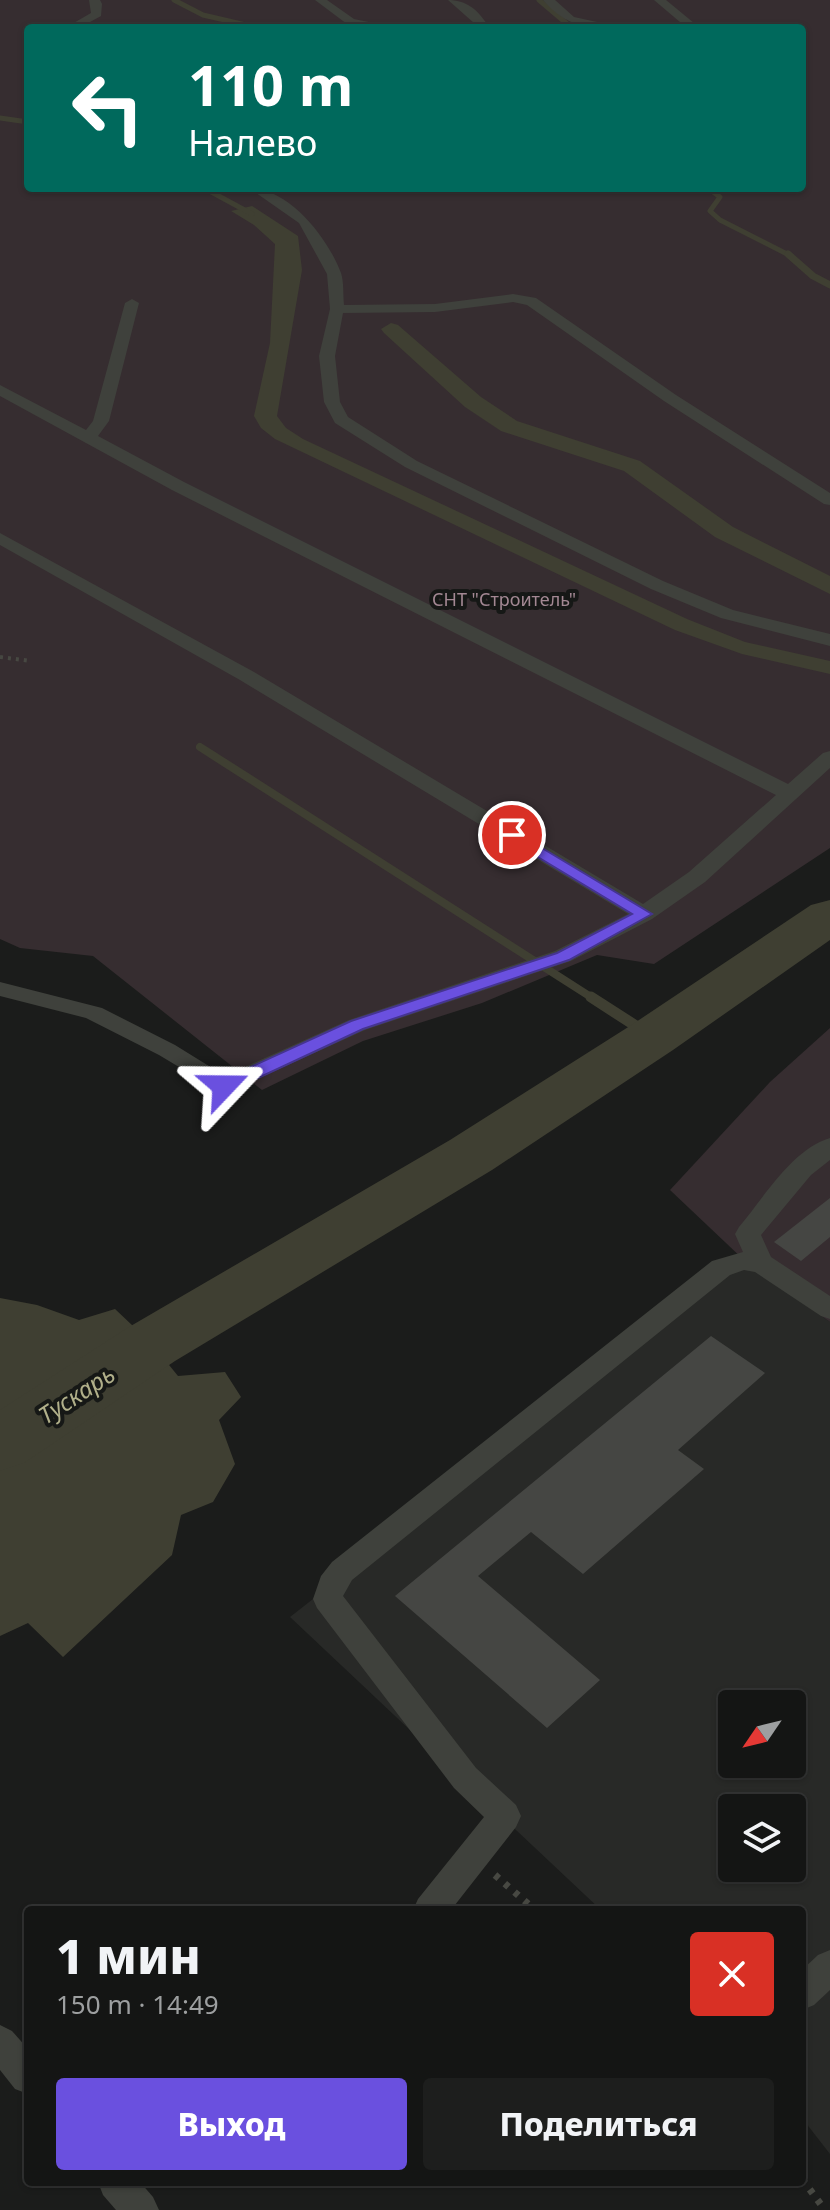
<!DOCTYPE html>
<html lang="ru">
<head>
<meta charset="utf-8">
<style>
  body { margin:0; font-family:"Noto Sans",sans-serif; background:#1d1e1d; color:#f1f3f6; height:100vh; display:flex; flex-direction:column; font-size:30px; white-space:nowrap }
  * { box-sizing:border-box; margin:0 }
  p { font-size:26px; color:#9d9fa0 }
  .icon { flex:none; width:44px; height:44px; fill:none; stroke:currentColor; stroke-width:2; stroke-linecap:round; stroke-linejoin:round }
  .map { position:relative; flex:1; overflow:hidden }
  .side { position:absolute; left:24px; top:1906px; width:782px; height:280px; display:flex; flex-direction:column; background:#141514; border-radius:8px; box-shadow:0 2px 6px #0004,0 0 0 2px #333434 }
  .side>* { flex:none }
  .banner { position:absolute; left:24px; top:24px; width:782px; height:168px; border-radius:8px; box-shadow:0 2px 6px #0004,0 0 0 2px #333434; background:#00695c; color:#fff; overflow:hidden }
  .needle { width:52px; rotate:235deg }
  .fabs { position:absolute; left:718px; top:1690px; display:grid; gap:16px }
  .fabs a { display:grid; place-items:center; width:88px; height:88px; border-radius:8px; background:#141514; box-shadow:0 2px 6px #0004,0 0 0 2px #333434; font-size:40px }
  .pin { position:absolute; display:grid; place-items:center; width:68px; height:68px; color:#fff; margin:-34px; border:4px solid #fff; border-radius:50%; box-shadow:0 2px 8px #0007 }
  .me { position:absolute; width:88px; margin:-44px; rotate:67deg; stroke-linejoin:round; filter:drop-shadow(0 0 6px #0008) }
  .turn { display:flex; align-items:center; gap:28px; height:168px; padding:0 32px; font-size:36px }
  .turn .icon { width:104px; height:104px; stroke-width:2.5 }
  .turn b { display:block; font-size:56px; line-height:68px }
  .round { display:grid; place-items:center; flex:none; width:84px; height:84px; border-radius:8px; background:#1d1e1d }
  .headline { display:flex; align-items:center; justify-content:space-between; height:136px; padding:0 32px }
  h1 { font-size:48px; font-weight:800; line-height:60px }
  .primary-button { display:flex; gap:16px; margin-top:auto; padding:16px 32px }
  .primary-button a { flex:1; height:92px; border-radius:8px; background:#6a50df; color:#fff; font-size:32px; font-weight:800; line-height:92px; text-align:center }
  .primary-button a+a { background:#1d1e1d; color:#f1f3f6 }
  .map>svg:first-child { display:block }
  .built { fill:#282927; fill-rule:evenodd }
  .green { fill:#362d30; fill-rule:evenodd }
  .water { fill:#3f3f32 }
  .lines { fill:none; stroke-linecap:round; stroke-linejoin:round }
  .stream-far3 { stroke:#3f3f32; stroke-width:5 }
  .stream-far2 { stroke:#3f3f32; stroke-width:7 }
  .stream-far1 { stroke:#3f3f32; stroke-width:8 }
  .stream { stroke:#3f3f32; stroke-width:11 }
  .canal { fill:#3f3f32; fill-rule:evenodd }
  .river { fill:#3f3f32; fill-rule:evenodd }
  .building { fill:#454643 }
  .path-far1 { stroke:#474842; stroke-width:4; stroke-dasharray:3 5; stroke-linecap:butt }
  .path { stroke:#474842; stroke-width:7; stroke-dasharray:5 8; stroke-linecap:butt }
  .minor { fill:#3f413c; fill-rule:evenodd }
  .route { fill:#6a50df; stroke:#453491; stroke-width:2 }
  .labels { text-anchor:middle; dominant-baseline:central; stroke-width:8; stroke-linejoin:round; paint-order:stroke }
  .far-park-label { font-size:18px; fill:#a38893; stroke:#161816 }
  .water-label { font-size:24px; font-style:italic; fill:#b1b08a; stroke:#161816 }
</style>
</head>
<body>
<div class="map">
<svg width="830" height="2210" viewBox="0 0 830 2210">
  <rect width="100%" height="100%" fill="#1b1c1b"/>
  <path class="built" d="M 745,1261 L 830,1322 L 830,2154 L 802,2118 L 802,1910 L 601,1910 L 290,1617 ZM 732,1704 L 792,1704 L 792,1764 L 732,1764 ZM 732,1808 L 792,1808 L 792,1868 L 732,1868 Z"/>
  <g class="green">
    <path d="M 0,0 L 830,0 L 830,848 L 654,964 L 597,955 L 482,1003 L 363,1041 L 262,1090 L 93,956 L 20,948 L 0,939 ZM 264,23 L 288,28 L 802,28 L 802,188 L 28,188 L 28,28 L 255,28 Z"/>
    <path d="M 830,1028 L 830,1322 L 745,1261 L 670,1190 L 770,1082 Z"/>
  </g>
  <g class="water">
    <path d="M 252,206 L 298,236 L 302,270 L 277,416 L 286,428 L 303,439 L 687,619 L 745,642 L 830,661 L 830,674 L 742,654 L 675,630 L 275,439 L 261,428 L 254,416 L 270,343 L 275,244 L 254,225 L 231,211 Z"/>
    <path d="M 0,1298 L 37,1305 L 79,1320 L 115,1309 L 152,1344 L 178,1376 L 225,1372 L 241,1397 L 219,1420 L 235,1464 L 213,1502 L 181,1515 L 172,1555 L 63,1657 L 28,1623 L 0,1636 Z"/>
  </g>
  <g class="lines">
    <g class="stream-far3">
      <path d="M 174,0 L 203,15 L 259,28"/>
      <path d="M 539,0 L 572,28"/>
      <path d="M 0,118 L 28,122"/>
      <path d="M 204,188 L 252,214"/>
      <path d="M 708,188 L 720,197 L 710,211 L 720,220 L 791,256"/>
    </g>
    <path class="stream-far2" d="M 788,254 L 813,276 L 830,285"/>
    <path class="stream-far1" d="M 200,747 L 594,999"/>
    <path class="stream" d="M 591,997 L 653,1037"/>
    <path class="canal" d="M 391,323 L 398,325 L 481,397 L 517,421 L 640,461 L 733,527 L 830,576 L 830,594 L 715,537 L 624,471 L 501,431 L 465,407 L 384,333 L 381,329 Z"/>
    <path class="river" d="M 830,900 L 830,940 L 673,1050 L 492,1170 L 175,1361 L 24,1463 L 0,1471 L 0,1410 L 129,1327 L 450,1140 L 633,1024 L 811,905 Z"/>
  </g>
  <g class="building">
    <path d="M 830,1198 L 830,1237 L 801,1261 L 774,1242 Z"/>
    <path d="M 711,1336 L 765,1373 L 678,1450 L 704,1469 L 583,1574 L 531,1532 L 478,1576 L 600,1680 L 547,1728 L 395,1596 Z"/>
  </g>
  <g class="lines">
    <path class="path-far1" d="M 0,657 L 31,661"/>
    <g class="path">
      <path d="M 495,1875 L 535,1910"/>
      <path d="M 802,2179 L 825,2210"/>
    </g>
    <g class="minor">
      <path d="M 89,0 L 100,0 L 102,4 L 101,16 L 79,28 L 65,28 L 91,13 Z"/>
      <path d="M 315,0 L 327,0 L 354,19 L 398,28 L 347,24 Z"/>
      <path d="M 448,0 C 466,0 477,9 487,24 L 481,28 L 464,28 L 474,23 Z"/>
      <path d="M 543,0 L 555,0 L 574,17 L 625,28 C 587,28 569,29 543,0 Z"/>
      <path d="M 654,0 L 666,0 L 700,28 L 687,28 Z"/>
      <path d="M 249,188 C 289,188 328,238 341,273 C 344,282 343,295 344,305 L 435,304 L 513,294 L 536,298 L 676,395 L 830,493 L 830,505 L 824,504 L 664,401 L 527,305 L 513,302 L 435,312 L 343,313 L 335,356 L 340,402 L 348,417 L 417,461 L 663,581 L 733,610 L 830,634 L 830,646 L 721,618 L 651,589 L 405,467 L 335,423 L 324,402 L 319,356 L 330,309 L 327,274 L 299,223 Z"/>
      <path d="M 132,299 L 139,303 L 109,421 L 98,436 L 184,482 L 788,784 L 823,753 L 830,751 L 830,768 L 705,882 L 652,919 L 571,961 L 365,1030 L 224,1094 L 159,1055 L 86,1018 L 0,996 L 0,982 L 102,1008 L 175,1045 L 225,1076 L 349,1020 L 555,951 L 628,914 L 240,680 L 0,545 L 0,533 L 254,672 L 643,904 L 689,872 L 776,795 L 172,490 L 0,396 L 0,385 L 86,430 L 93,421 L 125,303 Z"/>
      <path d="M 830,1138 L 830,1160 L 811,1175 L 761,1235 L 771,1257 L 830,1296 L 830,1319 L 821,1316 L 755,1272 L 744,1270 L 730,1275 L 352,1580 L 343,1596 L 476,1768 L 516,1805 L 521,1816 L 516,1827 L 451,1910 L 413,1910 L 418,1899 L 484,1817 L 454,1788 L 317,1608 L 313,1599 L 321,1576 L 332,1562 L 712,1261 L 743,1252 L 735,1234 L 739,1227 C 763,1199 792,1149 830,1138 Z"/>
      <path d="M 830,1950 L 830,1990 L 814,2005 L 802,2010 L 802,1970 L 818,1955 Z"/>
      <path d="M 0,2025 L 12,2031 L 28,2049 L 28,2094 L 15,2089 L 0,2070 Z"/>
      <path d="M 98,2182 L 140,2182 L 153,2197 L 159,2210 L 116,2210 L 103,2195 Z"/>
    </g>
  </g>
  <path class="route" d="M 512,830 L 652,914 L 569,960 L 363,1029 L 230,1091 L 218,1091 L 215,1086 L 218,1082 L 351,1021 L 557,953 L 632,914 L 506,838 L 506,831 Z"/>
  <g class="labels">
    <g class="far-park-label">
      <text x="504" y="599">СНТ "Строитель"</text>
    </g>
    <g class="water-label">
      <text transform="translate(76 1394) rotate(-33)">Тускарь</text>
    </g>
  </g>
</svg>
<div class="fabs">
<a><svg class="needle" viewBox="-14 -14 28 28"><path d="M0-13l5 13h-10z" fill="#e53935"/><path d="M0 13l5-13h-10z" fill="#9d9fa0"/></svg></a>
<a><svg class="icon" aria-label="layers" viewBox="0 0 24 24"><path d="M12 4l9 5-9 5-9-5zM3 14l9 5 9-5"/></svg></a>
</div>
<div class="pin" style="left:512px;top:835px;background:#d93025"><svg class="icon" aria-label="arrive" viewBox="0 0 24 24"><path d="M6 21V4h12l-3 4 3 4H6"/></svg></div>
<svg class="me" style="left:224px;top:1086px" viewBox="-20 -20 40 40"><path d="M0-17L14 15 0 8-14 15z" fill="#6a50df" stroke="#fff" stroke-width="4"/></svg>
<div class="banner">
<div class="turn"><svg class="icon" aria-label="left" viewBox="0 0 24 24"><path d="M17 20v-9H6M10 6l-5 5 5 5"/></svg><div><b>110 m</b>Налево</div></div>
</div>
<section class="side">
<div class="headline"><div><h1>1 мин</h1><p>150 m · 14:49</p></div><a class="round" style="background:#d93025;color:#fff"><svg class="icon" aria-label="close" viewBox="0 0 24 24"><path d="M6 6l12 12M18 6L6 18"/></svg></a></div>
<div class="primary-button"><a>Выход</a><a>Поделиться</a></div>
</section>
</div>
</body>
</html>
